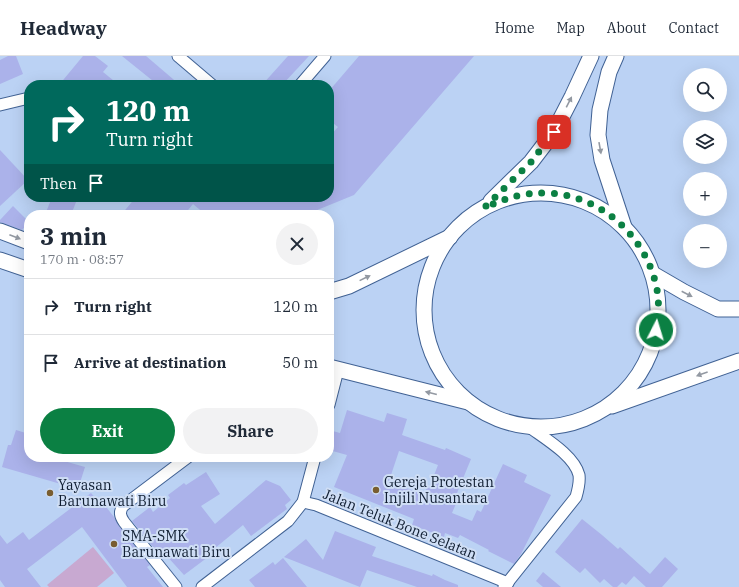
<!DOCTYPE html>
<html lang="en">
<head>
<meta charset="utf-8">
<style>
  body { margin:0; font-family:"IBM Plex Serif",serif; background:#f2f2f3; color:#1f2937; height:100vh; display:flex; flex-direction:column; font-size:15px; white-space:nowrap }
  * { box-sizing:border-box; margin:0 }
  p { font-size:13px; color:#747a83 }
  .icon { flex:none; width:22px; height:22px; fill:none; stroke:currentColor; stroke-width:2; stroke-linecap:round; stroke-linejoin:round }
  .map { position:relative; flex:1; overflow:hidden }
  .details { position:absolute; left:24px; top:154px; width:310px; height:252px; display:flex; flex-direction:column; background:#fff; border-radius:16px; box-shadow:0 4px 16px #0002 }
  .details>* { flex:none }
  .banner { position:absolute; left:24px; top:24px; width:310px; height:122px; border-radius:16px; box-shadow:0 4px 16px #0002; background:#00695c; color:#fff; overflow:hidden }
  .buttons { position:absolute; left:683px; top:12px; display:grid; gap:8px }
  .buttons a { display:grid; place-items:center; width:44px; height:44px; border-radius:50%; background:#fff; box-shadow:0 4px 16px #0002; font-size:20px }
  .pin { position:absolute; display:grid; place-items:center; width:34px; height:34px; color:#fff; margin:-17px; border-radius:8px; box-shadow:0 2px 6px #0006 }
  .me { position:absolute; width:44px; margin:-22px; rotate:5deg; stroke-linejoin:round; filter:drop-shadow(0 0 3px #0008) }
  .turn { display:flex; align-items:center; gap:14px; height:84px; padding:0 16px; font-size:18px }
  .turn .icon { width:52px; height:52px; stroke-width:2.5 }
  .turn b { display:block; font-size:28px; line-height:34px }
  .then { display:flex; align-items:center; height:38px; padding:0 16px; background:#0003; gap:8px; font-size:15px }
  .round { display:grid; place-items:center; flex:none; width:42px; height:42px; border-radius:21px; background:#f2f2f3 }
  .headline { display:flex; align-items:center; justify-content:space-between; height:68px; padding:0 16px }
  h1 { font-size:24px; font-weight:700; line-height:30px }
  .button { display:flex; gap:8px; margin-top:auto; padding:8px 16px }
  .button a { flex:1; height:46px; border-radius:24px; background:#0b8043; color:#fff; font-size:16px; font-weight:700; line-height:46px; text-align:center }
  .button a+a { background:#f2f2f3; color:#1f2937 }
  ul { padding:0; list-style:none }
  li { display:flex; align-items:center; gap:12px; height:56px; padding:0 16px; border-top:1px solid #e0e1e3 }
  li div { flex:1 }
  li b { display:block; font-size:15px }
  li em { font-style:normal }
  header { display:flex; align-items:center; gap:24px; box-sizing:border-box; height:56px; padding:0 20px; background:#fff; border-bottom:1px solid #e0e1e3 }
  header strong { font-size:19px }
  nav { display:flex; gap:22px; margin-inline-start:auto; font-size:14px }
  .map>svg:first-child { display:block }
  .green { fill:#c8a9d1 }
  .building { fill:#abb2ea; fill-rule:evenodd }
  .lines { fill:none; stroke-linecap:round; stroke-linejoin:round }
  .street-casing { stroke:#416294; stroke-width:13 }
  .secondary-casing { stroke:#416294; stroke-width:17 }
  .street { stroke:#fff; stroke-width:11 }
  .secondary { stroke:#fff; stroke-width:15 }
  .oneway { fill:#9399a2 }
  .route { stroke:#0b8043; stroke-width:7; stroke-dasharray:0 12.6 }
  .poi-dot { fill:#795d30; stroke:#cfdef5; stroke-width:1.5 }
  .labels { text-anchor:middle; dominant-baseline:central; stroke-width:4; stroke-linejoin:round; paint-order:stroke }
  .poi-label { font-size:14px; fill:#0f1d31; stroke:#cfdef5; text-anchor:start }
  .street-label { font-size:14px; fill:#0f1d31; stroke:#cfdef5 }
</style>
</head>
<body>
<header>
<strong>Headway</strong>
<nav><a>Home</a><a>Map</a><a>About</a><a>Contact</a></nav>
</header>
<div class="map">
<svg width="739" height="531" viewBox="0 0 739 531">
  <rect width="100%" height="100%" fill="#bbd2f4"/>
  <path class="green" d="M 93,491 L 114,517 L 97,531 L 49,531 L 47,529 Z"/>
  <g class="building">
    <path d="M 8,0 L 16,0 L 23,18 L 0,28 L 0,4 Z"/>
    <path d="M 83,0 L 95,0 L 108,10 L 103,16 L 119,29 L 59,29 Z"/>
    <path d="M 122,0 L 146,0 L 180,29 L 158,29 Z"/>
    <path d="M 288,0 L 309,0 L 283,28 L 262,29 Z"/>
    <path d="M 359,0 L 474,0 L 354,139 L 305,159 L 206,159 L 193,148 L 184,159 L 121,159 L 136,141 L 329,141 L 329,81 L 338,71 L 329,64 L 329,35 Z"/>
    <path d="M 0,94 L 28,124 L 0,150 Z"/>
    <path d="M 52,141 L 78,141 L 71,159 L 45,159 Z"/>
    <path d="M 13,150 L 29,166 L 22,174 L 0,166 L 0,164 Z"/>
    <path d="M 347,354 L 384,366 L 387,357 L 407,363 L 402,379 L 445,394 L 446,392 L 471,403 L 455,442 L 458,443 L 452,457 L 472,465 L 477,454 L 481,456 L 503,408 L 527,419 L 524,426 L 551,439 L 521,498 L 514,508 L 488,495 L 489,494 L 460,479 L 458,482 L 445,477 L 444,481 L 412,469 L 414,463 L 334,431 L 347,399 L 329,394 L 329,374 L 340,377 ZM 399,395 L 438,409 L 429,432 L 427,431 L 424,439 L 389,425 Z"/>
    <path d="M 16,374 L 29,378 L 29,401 L 50,401 L 85,411 L 78,433 L 2,411 L 8,389 L 11,389 Z"/>
    <path d="M 206,416 L 220,438 L 201,450 L 215,468 L 266,424 L 280,430 L 291,444 L 285,449 L 287,453 L 251,480 L 243,469 L 214,493 L 216,495 L 184,519 L 165,498 L 161,501 L 132,465 L 150,451 L 153,456 L 170,442 L 168,439 L 184,427 L 186,429 Z"/>
    <path d="M 91,437 L 101,449 L 103,447 L 114,461 L 119,470 L 150,509 L 147,511 L 163,531 L 127,531 L 82,471 L 27,513 L 41,531 L 5,531 L 0,524 L 0,479 L 7,488 L 23,476 L 29,484 Z"/>
    <path d="M 582,463 L 602,479 L 618,493 L 620,491 L 650,518 L 665,501 L 678,513 L 662,531 L 646,531 L 634,520 L 626,529 L 622,526 L 617,531 L 613,531 L 604,523 L 600,527 L 585,512 L 580,517 L 555,496 Z"/>
    <path d="M 335,475 L 376,491 L 372,500 L 432,520 L 433,518 L 445,524 L 458,529 L 458,531 L 417,531 L 367,514 L 360,531 L 284,501 L 306,483 L 323,504 Z"/>
    <path d="M 283,502 L 307,531 L 255,531 L 249,524 L 273,506 L 275,509 Z"/>
    <path d="M 543,516 L 561,531 L 543,531 L 536,525 Z"/>
  </g>
  <g class="lines">
    <defs>
      <g id="street">
        <path d="M 178,0 L 212,29"/>
        <path d="M 300,29 L 325,0"/>
        <path d="M 0,49 L 29,42"/>
        <path d="M 329,349 L 338,314"/>
        <path d="M 303,446 L 316,449 L 508,527"/>
        <path d="M 176,531 L 124,466 C 120,460 119,456 123,450 L 188,401"/>
        <path d="M 202,531 L 288,465 L 303,446 L 315,401"/>
        <path d="M 504,531 L 576,441 C 578,434 580,426 579,419 C 574,399 544,382 528,370"/>
      </g>
      <g id="secondary">
        <path d="M 616,0 L 609,16 L 600,54 L 598,79 L 602,104 L 624,171"/>
        <circle cx="541" cy="254" r="117"/>
        <path d="M 491,145 L 531,106 L 554,76 L 572,41 L 591,0"/>
        <path d="M 0,175 L 29,186"/>
        <path d="M 0,204 L 29,214"/>
        <path d="M 653,218 L 684,236 L 718,253 L 739,253"/>
        <path d="M 329,236 L 349,230 L 450,181"/>
        <path d="M 329,311 L 468,346"/>
        <path d="M 612,350 L 739,305"/>
      </g>
    </defs>
    <use href="#street" class="street-casing"/>
    <use href="#secondary" class="secondary-casing"/>
    <use href="#street" class="street"/>
    <use href="#secondary" class="secondary"/>
  </g>
  <defs><path id="oneway-solid" d="M-6-.8H1V-3.2L6.5 0L1 3.2V.8H-6Z"/></defs>
  <g class="oneway">
    <use href="#oneway-solid" transform="translate(569 46) rotate(-63)"/>
    <use href="#oneway-solid" transform="translate(600 92) rotate(80)"/>
    <use href="#oneway-solid" transform="translate(15 181) rotate(21)"/>
    <use href="#oneway-solid" transform="translate(365 222) rotate(-26)"/>
    <use href="#oneway-solid" transform="translate(687 238) rotate(27)"/>
    <use href="#oneway-solid" transform="translate(702 318) rotate(160)"/>
    <use href="#oneway-solid" transform="translate(431 337) rotate(-166)"/>
  </g>
  <g class="lines">
    <path class="route" d="M 554,76 L 531,106 L 484,152 C 505,143 522,136 546,137 C 602,138 651,184 658,240 C 659,251 658,263 656,274"/>
  </g>
  <g class="poi-dot">
    <circle cx="376" cy="434" r="4"/>
    <circle cx="50" cy="437" r="4"/>
    <circle cx="114" cy="488" r="4"/>
  </g>
  <g class="labels">
    <g class="poi-label">
      <text x="384" y="426">Gereja Protestan<tspan x="384" dy="16">Injili Nusantara</tspan></text>
      <text x="58" y="429">Yayasan<tspan x="58" dy="16">Barunawati Biru</tspan></text>
      <text x="122" y="480">SMA-SMK<tspan x="122" dy="16">Barunawati Biru</tspan></text>
    </g>
    <g class="street-label">
      <text transform="translate(400 468) rotate(22)">Jalan Teluk Bone Selatan</text>
    </g>
  </g>
</svg>
<div class="buttons">
<a><svg class="icon" aria-label="search" viewBox="0 0 24 24"><circle cx="10" cy="10" r="6"/><path d="M15 15l6 6"/></svg></a>
<a><svg class="icon" aria-label="layers" viewBox="0 0 24 24"><path d="M12 4l9 5-9 5-9-5zM3 14l9 5 9-5"/></svg></a>
<a>+</a>
<a>−</a>
</div>
<div class="pin" style="left:554px;top:76px;background:#d93025"><svg class="icon" aria-label="arrive" viewBox="0 0 24 24"><path d="M6 21V4h12l-3 4 3 4H6"/></svg></div>
<svg class="me" style="left:656px;top:274px" viewBox="-20 -20 40 40"><circle r="17" fill="#0b8043" stroke="#fff" stroke-width="3"/><path d="M0-11L8 9 0 5-8 9z" fill="#fff"/></svg>
<div class="banner">
<div class="turn"><svg class="icon" aria-label="right" viewBox="0 0 24 24"><path d="M7 20v-9h11M14 6l5 5-5 5"/></svg><div><b>120 m</b>Turn right</div></div>
<div class="then">Then<svg class="icon" aria-label="arrive" viewBox="0 0 24 24"><path d="M6 21V4h12l-3 4 3 4H6"/></svg></div>
</div>
<section class="details">
<div class="headline"><div><h1>3 min</h1><p>170 m · 08:57</p></div><a class="round"><svg class="icon" aria-label="close" viewBox="0 0 24 24"><path d="M6 6l12 12M18 6L6 18"/></svg></a></div>
<ul>
<li><svg class="icon" aria-label="right" viewBox="0 0 24 24"><path d="M7 20v-9h11M14 6l5 5-5 5"/></svg><div><b>Turn right</b></div><em>120 m</em></li>
<li><svg class="icon" aria-label="arrive" viewBox="0 0 24 24"><path d="M6 21V4h12l-3 4 3 4H6"/></svg><div><b>Arrive at destination</b></div><em>50 m</em></li>
</ul>
<div class="button"><a>Exit</a><a>Share</a></div>
</section>
</div>
</body>
</html>
